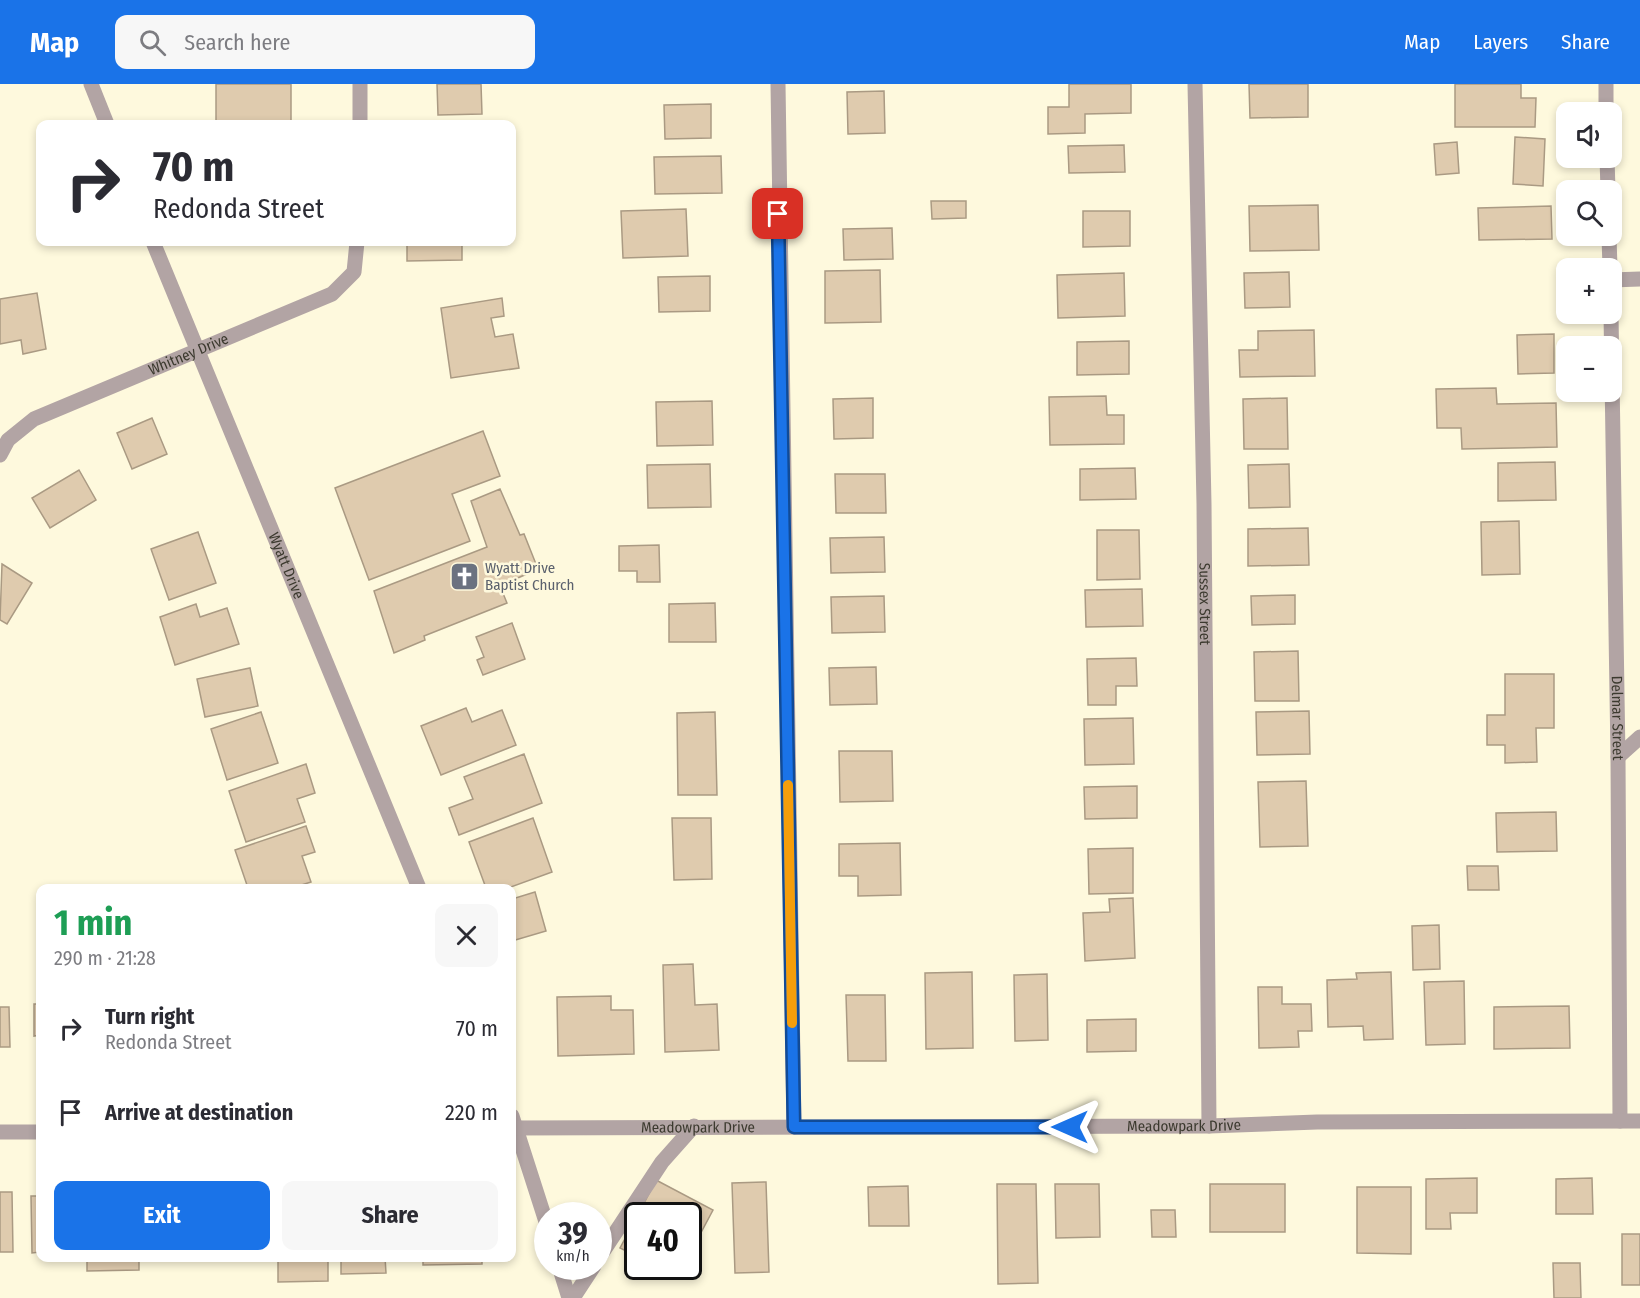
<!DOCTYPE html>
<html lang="en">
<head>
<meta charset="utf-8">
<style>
  body { margin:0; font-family:"Fira Sans Condensed",sans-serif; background:#f7f7f7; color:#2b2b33; height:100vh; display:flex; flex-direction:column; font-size:22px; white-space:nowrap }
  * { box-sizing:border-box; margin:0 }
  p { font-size:20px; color:#7c7c81 }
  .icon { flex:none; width:33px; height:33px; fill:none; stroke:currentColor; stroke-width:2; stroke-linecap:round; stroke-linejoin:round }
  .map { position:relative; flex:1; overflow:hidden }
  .drawer { position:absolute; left:36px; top:800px; width:480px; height:378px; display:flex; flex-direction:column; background:#fff; border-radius:12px; box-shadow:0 3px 9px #0003 }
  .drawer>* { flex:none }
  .hud { position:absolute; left:36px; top:36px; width:480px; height:126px; border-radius:12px; box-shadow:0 3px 9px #0003; background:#fff; color:#2b2b33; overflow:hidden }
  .controls { position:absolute; left:1556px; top:18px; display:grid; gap:12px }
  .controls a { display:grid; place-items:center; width:66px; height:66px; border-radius:12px; background:#fff; box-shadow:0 3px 9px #0003; font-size:30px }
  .speed { position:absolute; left:534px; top:1118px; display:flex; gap:12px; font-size:30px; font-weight:700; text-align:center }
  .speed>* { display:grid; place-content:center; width:78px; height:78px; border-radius:50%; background:#fff; box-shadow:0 3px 9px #0003; line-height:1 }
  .speed small { font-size:15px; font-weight:400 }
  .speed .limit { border:3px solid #111; border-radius:9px; background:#fff; color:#111 }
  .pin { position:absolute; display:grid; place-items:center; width:51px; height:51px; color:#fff; margin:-26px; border-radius:12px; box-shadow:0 3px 9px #0006 }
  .me { position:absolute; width:66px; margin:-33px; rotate:270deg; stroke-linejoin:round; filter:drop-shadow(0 0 4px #0008) }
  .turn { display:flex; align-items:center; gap:21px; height:126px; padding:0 18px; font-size:27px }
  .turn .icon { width:78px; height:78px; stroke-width:2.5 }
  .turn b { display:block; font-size:42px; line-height:51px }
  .round { display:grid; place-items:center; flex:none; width:63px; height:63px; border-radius:12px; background:#f7f7f7 }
  .summary { display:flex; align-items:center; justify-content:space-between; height:102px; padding:0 18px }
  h1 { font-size:36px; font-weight:700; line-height:45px; color:#1e9e55 }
  .primary-button { display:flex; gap:12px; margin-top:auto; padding:12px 18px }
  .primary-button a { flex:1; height:69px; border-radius:12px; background:#1a73e8; color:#fff; font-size:24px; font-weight:700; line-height:69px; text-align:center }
  .primary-button a+a { background:#f7f7f7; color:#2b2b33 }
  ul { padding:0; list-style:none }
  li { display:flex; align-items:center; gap:18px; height:84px; padding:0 18px }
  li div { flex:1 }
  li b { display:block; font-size:22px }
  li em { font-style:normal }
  header { display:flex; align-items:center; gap:36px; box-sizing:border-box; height:84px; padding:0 30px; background:#1a73e8; color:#fff }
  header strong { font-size:28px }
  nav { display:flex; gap:33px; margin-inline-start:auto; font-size:21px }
  .search { width:420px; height:54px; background:#f7f7f7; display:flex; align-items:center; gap:15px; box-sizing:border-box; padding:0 21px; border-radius:12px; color:#7c7c81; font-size:22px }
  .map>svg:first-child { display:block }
  .building { fill:#dfcbae; stroke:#aa9a83; stroke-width:1.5 }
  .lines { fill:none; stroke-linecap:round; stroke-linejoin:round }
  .minor { stroke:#b2a4a4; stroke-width:15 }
  .route-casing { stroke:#114b97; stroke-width:15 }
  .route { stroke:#1a73e8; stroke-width:10 }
  .slow { stroke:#f59e0b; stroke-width:10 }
  .labels { text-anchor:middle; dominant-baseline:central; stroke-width:5; stroke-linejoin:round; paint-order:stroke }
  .street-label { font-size:15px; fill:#3c3a2f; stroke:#fef9dd }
  .worship-label { font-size:15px; fill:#5b616d; stroke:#fef9dd; text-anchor:start }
</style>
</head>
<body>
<header>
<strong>Map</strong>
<div class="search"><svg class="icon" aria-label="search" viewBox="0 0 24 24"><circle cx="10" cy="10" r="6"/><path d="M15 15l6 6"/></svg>Search here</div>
<nav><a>Map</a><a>Layers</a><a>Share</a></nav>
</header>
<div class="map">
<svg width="1640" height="1214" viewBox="0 0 1640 1214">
  <rect width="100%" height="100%" fill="#fef9dd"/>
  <g class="building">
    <rect x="216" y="0" width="75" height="40"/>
    <path d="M 437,0 L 481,0 L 482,30 L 438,31 Z"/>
    <path d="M 1069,0 L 1131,0 L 1131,29 L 1085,30 L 1085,49 L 1048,50 L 1048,23 L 1069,23 Z"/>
    <path d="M 1249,0 L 1308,0 L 1308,33 L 1250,34 Z"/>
    <path d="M 1455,0 L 1521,0 L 1521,14 L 1536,14 L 1535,43 L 1455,43 Z"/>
    <path d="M 884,7 L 885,49 L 848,50 L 847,8 Z"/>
    <path d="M 711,20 L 711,54 L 665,55 L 664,21 Z"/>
    <path d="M 1515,53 L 1545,55 L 1543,102 L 1513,100 Z"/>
    <path d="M 1457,58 L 1459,89 L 1436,91 L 1434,60 Z"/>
    <path d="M 1124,61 L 1125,88 L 1069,89 L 1068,62 Z"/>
    <path d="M 721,72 L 722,109 L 655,110 L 654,73 Z"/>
    <path d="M 931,117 L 966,117 L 966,134 L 932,135 Z"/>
    <path d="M 1318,121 L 1319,166 L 1250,167 L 1249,122 Z"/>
    <path d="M 1551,122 L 1552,155 L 1479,156 L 1478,124 Z"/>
    <path d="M 686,125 L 688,172 L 623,174 L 621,127 Z"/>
    <path d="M 1083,127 L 1130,127 L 1130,162 L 1083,163 Z"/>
    <path d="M 892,144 L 893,175 L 844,176 L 843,145 Z"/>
    <path d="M 407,158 L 462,158 L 462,176 L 407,177 Z"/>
    <path d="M 880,186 L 881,238 L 825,239 L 825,187 Z"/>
    <path d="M 1289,188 L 1290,223 L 1245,224 L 1244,189 Z"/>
    <path d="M 1124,189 L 1125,232 L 1058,234 L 1057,191 Z"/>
    <path d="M 710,192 L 710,227 L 659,228 L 658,193 Z"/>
    <path d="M 37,209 L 46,265 L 23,270 L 21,256 L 0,260 L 0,215 Z"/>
    <path d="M 502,214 L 504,232 L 491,234 L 495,253 L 513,250 L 519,284 L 451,294 L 441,224 Z"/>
    <path d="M 1314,246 L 1315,292 L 1240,293 L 1239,266 L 1258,266 L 1258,247 Z"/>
    <path d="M 1554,250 L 1554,289 L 1518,290 L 1517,251 Z"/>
    <path d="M 1129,257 L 1129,290 L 1077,291 L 1077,258 Z"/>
    <path d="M 1496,304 L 1497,320 L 1556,319 L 1557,363 L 1462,365 L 1461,344 L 1437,344 L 1436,305 Z"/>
    <path d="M 1106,312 L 1107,331 L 1124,331 L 1124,360 L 1050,361 L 1049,313 Z"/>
    <path d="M 873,314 L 873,354 L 834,355 L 833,315 Z"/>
    <path d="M 1287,314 L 1288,365 L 1244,365 L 1243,315 Z"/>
    <path d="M 712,317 L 713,361 L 657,362 L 656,318 Z"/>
    <path d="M 152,334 L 167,370 L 132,385 L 117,349 Z"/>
    <path d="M 483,347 L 500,392 L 452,410 L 470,457 L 369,496 L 335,404 Z"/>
    <path d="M 1555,378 L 1556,416 L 1498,417 L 1498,379 Z"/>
    <path d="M 710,380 L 711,423 L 648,424 L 647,381 Z"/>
    <path d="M 1289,380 L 1290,423 L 1249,424 L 1248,381 Z"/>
    <path d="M 1135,384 L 1136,415 L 1080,416 L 1080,385 Z"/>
    <path d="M 79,386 L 96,416 L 50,444 L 32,414 Z"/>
    <path d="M 835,390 L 885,390 L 886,429 L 836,429 Z"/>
    <path d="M 500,405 L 520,451 L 524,450 L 538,485 L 500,502 L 507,519 L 424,552 L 425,556 L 394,569 L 374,507 L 487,463 L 471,417 Z"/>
    <path d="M 1519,437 L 1520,490 L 1482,491 L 1481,438 Z"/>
    <path d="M 1308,444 L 1309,481 L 1248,482 L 1248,445 Z"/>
    <path d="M 1097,446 L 1139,446 L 1140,495 L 1097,496 Z"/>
    <path d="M 198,448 L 216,499 L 169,516 L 151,465 Z"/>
    <path d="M 884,453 L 885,488 L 831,489 L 830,454 Z"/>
    <path d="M 659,461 L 660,498 L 637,498 L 637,487 L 619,487 L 619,462 Z"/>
    <path d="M 2,480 L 32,499 L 7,540 L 0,536 Z"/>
    <path d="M 1142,505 L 1143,542 L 1086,543 L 1085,506 Z"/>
    <path d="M 1295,511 L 1295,540 L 1252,541 L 1251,512 Z"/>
    <path d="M 884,512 L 885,548 L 832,549 L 831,513 Z"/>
    <path d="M 715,519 L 716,558 L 669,558 L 669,520 Z"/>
    <path d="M 196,520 L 200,533 L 227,524 L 239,560 L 175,581 L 160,533 Z"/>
    <path d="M 512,539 L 525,575 L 483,591 L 477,576 L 484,573 L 476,553 Z"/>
    <path d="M 1298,567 L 1299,617 L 1255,617 L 1254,568 Z"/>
    <path d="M 1136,574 L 1137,602 L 1116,602 L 1116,621 L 1088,621 L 1087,575 Z"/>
    <path d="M 876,583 L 877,620 L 830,621 L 829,584 Z"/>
    <path d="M 250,584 L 258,622 L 205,633 L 197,595 Z"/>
    <path d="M 1505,590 L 1554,590 L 1554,644 L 1536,644 L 1537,678 L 1505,679 L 1505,661 L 1487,661 L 1487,631 L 1505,631 Z"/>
    <path d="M 466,624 L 472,638 L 502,626 L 516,661 L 441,691 L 421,642 Z"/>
    <path d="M 1309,627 L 1310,670 L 1257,671 L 1256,628 Z"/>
    <path d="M 261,628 L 278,679 L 227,696 L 211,645 Z"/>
    <path d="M 715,628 L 717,711 L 678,711 L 677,629 Z"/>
    <path d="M 1133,634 L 1134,680 L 1085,681 L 1084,635 Z"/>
    <path d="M 839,667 L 892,667 L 893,717 L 840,718 Z"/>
    <path d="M 524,670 L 542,719 L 459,751 L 449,724 L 473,715 L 464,693 Z"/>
    <path d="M 306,680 L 315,709 L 297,715 L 305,738 L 246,758 L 229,707 Z"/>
    <path d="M 1306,697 L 1308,762 L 1260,763 L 1258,698 Z"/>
    <path d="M 1137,702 L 1137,734 L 1085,735 L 1084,703 Z"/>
    <path d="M 1556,728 L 1557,767 L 1497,768 L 1496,729 Z"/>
    <path d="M 533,734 L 552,788 L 508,804 L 486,804 L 469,758 Z"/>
    <path d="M 672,734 L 711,734 L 712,795 L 674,796 Z"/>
    <path d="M 306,742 L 315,768 L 302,772 L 311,798 L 292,804 L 248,804 L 235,766 Z"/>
    <path d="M 900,759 L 901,811 L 858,812 L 858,792 L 839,792 L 839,760 Z"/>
    <path d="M 1133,764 L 1133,809 L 1089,810 L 1088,765 Z"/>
    <path d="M 1467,782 L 1498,782 L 1499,806 L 1468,806 Z"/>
    <path d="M 535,808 L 546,847 L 512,857 L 512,815 Z"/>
    <path d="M 1133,814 L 1135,874 L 1085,877 L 1083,829 L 1110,828 L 1109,815 Z"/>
    <path d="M 1439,841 L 1440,885 L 1413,886 L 1412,842 Z"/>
    <path d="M 693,880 L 695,921 L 717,920 L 719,966 L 665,968 L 663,881 Z"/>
    <path d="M 972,888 L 973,964 L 926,965 L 925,889 Z"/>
    <path d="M 1391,888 L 1393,955 L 1364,956 L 1363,942 L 1328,943 L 1327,896 L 1357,895 L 1356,889 Z"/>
    <path d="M 1047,890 L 1048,956 L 1015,957 L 1014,891 Z"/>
    <path d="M 1464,897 L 1465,960 L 1426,961 L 1424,898 Z"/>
    <path d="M 1258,903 L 1282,903 L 1282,920 L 1311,920 L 1312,947 L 1298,947 L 1299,963 L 1259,964 Z"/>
    <path d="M 846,911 L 885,911 L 886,977 L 848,977 Z"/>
    <path d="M 611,912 L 611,926 L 633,926 L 634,970 L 558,972 L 557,913 Z"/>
    <path d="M 34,920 L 40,920 L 40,951 L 34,952 Z"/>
    <path d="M 1569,922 L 1570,964 L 1494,965 L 1494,923 Z"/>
    <path d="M 0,923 L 9,923 L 10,963 L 0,963 Z"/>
    <path d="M 1136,935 L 1136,967 L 1087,968 L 1087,936 Z"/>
    <path d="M 1477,1094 L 1477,1129 L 1450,1129 L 1451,1145 L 1426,1145 L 1426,1095 Z"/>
    <path d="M 1592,1094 L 1593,1130 L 1556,1130 L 1556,1095 Z"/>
    <path d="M 656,1096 L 713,1126 L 688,1173 L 688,1131 L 638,1131 Z"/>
    <path d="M 766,1098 L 769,1188 L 735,1189 L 732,1099 Z"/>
    <path d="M 997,1100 L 1036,1100 L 1038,1199 L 998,1200 Z"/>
    <path d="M 1055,1100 L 1099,1100 L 1100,1153 L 1056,1154 Z"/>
    <rect x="1210" y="1100" width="75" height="48"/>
    <path d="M 908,1102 L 909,1142 L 869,1142 L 868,1103 Z"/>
    <path d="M 1357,1103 L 1411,1103 L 1411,1170 L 1357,1169 Z"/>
    <path d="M 0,1108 L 12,1108 L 13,1168 L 0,1168 Z"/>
    <path d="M 31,1112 L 40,1112 L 40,1168 L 32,1169 Z"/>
    <path d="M 1151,1126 L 1175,1126 L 1176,1153 L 1152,1153 Z"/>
    <path d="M 638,1131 L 638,1173 L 620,1164 Z"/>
    <rect x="1622" y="1150" width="18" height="51"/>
    <path d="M 87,1173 L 139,1173 L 139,1186 L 87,1187 Z"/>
    <path d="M 278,1173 L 328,1173 L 328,1197 L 278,1198 Z"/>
    <path d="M 341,1173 L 385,1173 L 386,1189 L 341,1190 Z"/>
    <path d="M 423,1173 L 482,1173 L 482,1180 L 423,1181 Z"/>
    <path d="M 1553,1179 L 1580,1179 L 1581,1214 L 1554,1214 Z"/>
    <path d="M 670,1182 L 684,1182 L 681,1188 Z"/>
  </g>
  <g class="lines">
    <g class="minor">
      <path d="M 91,0 L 107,40"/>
      <path d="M 360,0 L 360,40"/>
      <path d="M 778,0 L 794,1043"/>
      <path id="s1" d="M 1195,0 L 1204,420 L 1209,1042"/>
      <path d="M 1606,0 L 1606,28"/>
      <path d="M 1607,74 L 1608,106"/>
      <path d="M 1609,152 L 1610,184"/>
      <path id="s2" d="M 153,158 L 419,804"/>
      <path d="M 1611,196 L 1640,195"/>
      <path id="s3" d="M 1611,230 L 1618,673 L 1620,1037"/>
      <path id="s4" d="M 0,371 L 8,356 L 34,335 L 332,210 L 354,188 L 357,158"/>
      <path d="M 1618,673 L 1640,653"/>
      <path d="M 512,1032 L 548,1144"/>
      <path id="s5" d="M 512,1044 L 1209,1042 L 1317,1038 L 1640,1037"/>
      <path d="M 0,1048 L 40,1048"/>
      <path d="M 598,1175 L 662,1078 L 694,1042"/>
      <path d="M 559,1182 L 569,1214"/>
      <path d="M 573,1214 L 594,1182"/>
    </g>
  </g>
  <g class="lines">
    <defs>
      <path id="route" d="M 778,130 L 794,1043 L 1070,1043"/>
    </defs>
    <use href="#route" class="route-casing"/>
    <use href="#route" class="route"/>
    <path class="slow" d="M 788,701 L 792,939"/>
  </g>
  <defs>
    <symbol id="church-square" viewBox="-11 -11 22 22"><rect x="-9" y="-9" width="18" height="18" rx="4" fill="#6b7280" stroke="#fef9dd"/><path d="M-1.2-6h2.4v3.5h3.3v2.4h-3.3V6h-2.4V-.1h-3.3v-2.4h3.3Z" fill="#fff"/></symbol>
  </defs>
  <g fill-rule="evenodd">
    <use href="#church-square" x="448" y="476" width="33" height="33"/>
  </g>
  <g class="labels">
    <g class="street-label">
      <text stroke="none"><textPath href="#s4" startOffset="218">Whitney Drive</textPath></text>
      <text stroke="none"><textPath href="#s2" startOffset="350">Wyatt Drive</textPath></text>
      <text stroke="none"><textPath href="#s1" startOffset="520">Sussex Street</textPath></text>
      <text stroke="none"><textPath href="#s3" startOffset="404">Delmar Street</textPath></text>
      <text stroke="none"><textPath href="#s5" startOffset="672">Meadowpark Drive</textPath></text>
      <text stroke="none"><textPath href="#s5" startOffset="186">Meadowpark Drive</textPath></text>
    </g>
    <g class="worship-label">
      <text x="485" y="484">Wyatt Drive<tspan x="485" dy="17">Baptist Church</tspan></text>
    </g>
  </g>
</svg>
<div class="controls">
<a><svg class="icon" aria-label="sound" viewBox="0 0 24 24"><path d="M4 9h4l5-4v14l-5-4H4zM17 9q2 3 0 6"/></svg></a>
<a><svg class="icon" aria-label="search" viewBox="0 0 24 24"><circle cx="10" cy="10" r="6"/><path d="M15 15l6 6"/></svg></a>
<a>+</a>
<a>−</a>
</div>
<div class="speed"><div>39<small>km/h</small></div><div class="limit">40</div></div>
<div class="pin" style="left:778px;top:130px;background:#d93025"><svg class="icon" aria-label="arrive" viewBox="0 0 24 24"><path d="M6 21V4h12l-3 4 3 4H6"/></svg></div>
<svg class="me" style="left:1070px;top:1043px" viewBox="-20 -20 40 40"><path d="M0-17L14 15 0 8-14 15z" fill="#1a73e8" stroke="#fff" stroke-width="4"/></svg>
<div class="hud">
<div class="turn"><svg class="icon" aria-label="right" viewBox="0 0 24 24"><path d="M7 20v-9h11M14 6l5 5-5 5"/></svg><div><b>70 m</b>Redonda Street</div></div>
</div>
<section class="drawer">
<div class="summary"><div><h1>1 min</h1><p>290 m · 21:28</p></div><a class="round"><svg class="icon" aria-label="close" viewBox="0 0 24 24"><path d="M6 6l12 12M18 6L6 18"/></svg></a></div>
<ul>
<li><svg class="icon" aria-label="right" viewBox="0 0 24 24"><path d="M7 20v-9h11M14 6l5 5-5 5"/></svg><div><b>Turn right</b><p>Redonda Street</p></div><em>70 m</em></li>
<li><svg class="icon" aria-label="arrive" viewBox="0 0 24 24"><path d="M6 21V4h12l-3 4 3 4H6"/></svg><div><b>Arrive at destination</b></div><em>220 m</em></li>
</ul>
<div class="primary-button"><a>Exit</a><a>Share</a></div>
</section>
</div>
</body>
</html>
